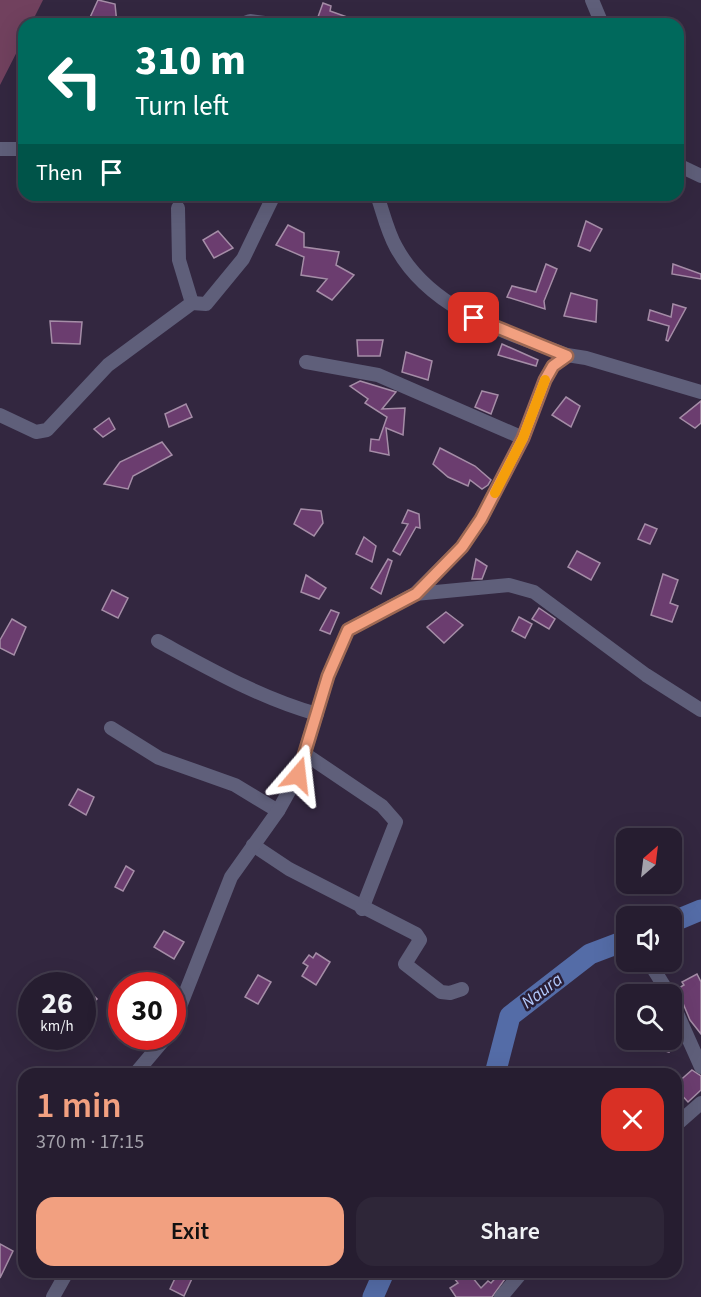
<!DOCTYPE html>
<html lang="en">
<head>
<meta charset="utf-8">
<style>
  body { margin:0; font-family:"Source Sans 3",sans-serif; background:#2e2638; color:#f1f3f6; height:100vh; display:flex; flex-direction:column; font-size:22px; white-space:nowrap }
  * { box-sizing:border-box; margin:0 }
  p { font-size:20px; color:#a4a2ab }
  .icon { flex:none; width:33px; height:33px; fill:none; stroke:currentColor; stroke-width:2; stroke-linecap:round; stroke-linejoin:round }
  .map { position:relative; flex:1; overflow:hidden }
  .details { position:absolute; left:18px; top:1068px; width:664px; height:210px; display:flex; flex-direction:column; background:#261d30; border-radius:18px; box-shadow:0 6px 24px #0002,0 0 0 2px #423b4c }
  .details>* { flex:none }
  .hud { position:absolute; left:18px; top:18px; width:666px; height:183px; border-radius:18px; box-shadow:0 6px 24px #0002,0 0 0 2px #423b4c; background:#00695c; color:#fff; overflow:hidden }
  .needle { width:39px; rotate:28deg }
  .buttons { position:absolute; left:616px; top:828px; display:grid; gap:12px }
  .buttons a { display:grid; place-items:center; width:66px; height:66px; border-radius:12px; background:#261d30; box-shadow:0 6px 24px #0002,0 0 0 2px #423b4c; font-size:30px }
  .speed { position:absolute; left:18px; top:972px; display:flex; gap:12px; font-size:30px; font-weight:700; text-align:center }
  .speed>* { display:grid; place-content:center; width:78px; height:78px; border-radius:50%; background:#261d30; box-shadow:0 6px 24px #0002,0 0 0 2px #423b4c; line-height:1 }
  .speed small { font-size:15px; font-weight:400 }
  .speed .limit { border:9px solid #d22; background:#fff; color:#111 }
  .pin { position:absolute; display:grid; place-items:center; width:51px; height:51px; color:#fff; margin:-26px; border-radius:12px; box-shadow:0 3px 9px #0006 }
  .me { position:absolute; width:66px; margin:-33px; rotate:17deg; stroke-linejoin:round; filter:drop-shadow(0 0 4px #0008) }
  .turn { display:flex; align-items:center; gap:21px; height:126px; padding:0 18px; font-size:27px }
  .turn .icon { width:78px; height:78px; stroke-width:2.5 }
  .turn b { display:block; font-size:42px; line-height:51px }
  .then { display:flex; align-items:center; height:57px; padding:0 18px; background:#0003; gap:12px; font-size:22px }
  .round { display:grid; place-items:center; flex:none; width:63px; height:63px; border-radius:18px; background:#2e2638 }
  .summary { display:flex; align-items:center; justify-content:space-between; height:102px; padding:0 18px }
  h1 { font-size:36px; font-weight:600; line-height:45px; color:#f2a080 }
  .cta { display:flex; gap:12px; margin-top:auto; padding:12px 18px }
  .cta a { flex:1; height:69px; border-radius:18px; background:#f2a080; color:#111; font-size:24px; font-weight:600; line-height:69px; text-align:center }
  .cta a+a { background:#2e2638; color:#f1f3f6 }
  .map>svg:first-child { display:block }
  .park { fill:#71415e }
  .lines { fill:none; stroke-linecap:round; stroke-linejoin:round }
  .river { stroke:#546ca7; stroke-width:21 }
  .building { fill:#6b3d6f; stroke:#a58da7; stroke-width:1.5 }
  .minor { stroke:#5f5f7a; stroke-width:14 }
  .route-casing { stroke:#9d6853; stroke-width:15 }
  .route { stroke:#f2a080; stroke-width:10 }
  .slow { stroke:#f59e0b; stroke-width:10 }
  .labels { text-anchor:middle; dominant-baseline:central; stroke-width:5; stroke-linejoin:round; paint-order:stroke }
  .water-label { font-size:18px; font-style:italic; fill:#b1c8fb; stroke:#291e36 }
</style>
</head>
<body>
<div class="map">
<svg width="701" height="1297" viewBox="0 0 701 1297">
  <rect width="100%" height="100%" fill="#332740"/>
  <path class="park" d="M 0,0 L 43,0 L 31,24 L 24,24 L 24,38 L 0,85 Z"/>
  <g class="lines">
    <g class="river">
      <path d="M 672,922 L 701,910"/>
      <path d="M 495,1074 L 510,1016 L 590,954 L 627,940"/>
      <path d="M 373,1297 L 384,1272"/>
    </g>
  </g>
  <g class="building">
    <path d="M 98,0 L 115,4 L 117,24 L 87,24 Z"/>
    <path d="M 323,3 L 331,6 L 330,11 L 347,17 L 345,24 L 318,17 Z"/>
    <path d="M 586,221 L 602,229 L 590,251 L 578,246 Z"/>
    <path d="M 288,225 L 304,233 L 304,247 L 339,252 L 336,265 L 354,275 L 332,300 L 317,291 L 327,279 L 301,275 L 304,257 L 276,245 Z"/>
    <path d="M 218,231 L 233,248 L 214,258 L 203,240 Z"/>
    <path d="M 546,264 L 557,269 L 544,301 L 545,309 L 507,297 L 512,286 L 536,292 Z"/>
    <path d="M 673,264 L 701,274 L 701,279 L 672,274 Z"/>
    <path d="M 571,293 L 597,300 L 596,322 L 564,316 Z"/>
    <path d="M 673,304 L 686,308 L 668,341 L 666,340 L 669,326 L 648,320 L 650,310 L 671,317 Z"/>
    <path d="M 50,321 L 82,322 L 80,344 L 52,343 Z"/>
    <path d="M 357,340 L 383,340 L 380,356 L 358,356 Z"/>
    <path d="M 502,344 L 538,360 L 536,366 L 498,355 Z"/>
    <path d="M 406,352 L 432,361 L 428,380 L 402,372 Z"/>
    <path d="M 360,381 L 396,392 L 382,409 L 405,408 L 403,435 L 386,428 L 389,455 L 370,451 L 371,439 L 379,440 L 387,417 L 365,403 L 368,399 L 350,386 Z"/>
    <path d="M 482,391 L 498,395 L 491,414 L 475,407 Z"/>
    <path d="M 566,397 L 580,406 L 571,427 L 552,415 Z"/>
    <path d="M 701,401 L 701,423 L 695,428 L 680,418 Z"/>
    <path d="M 186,404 L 192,417 L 169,427 L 165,414 Z"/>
    <path d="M 109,418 L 115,429 L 103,437 L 94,429 Z"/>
    <path d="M 162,442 L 172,455 L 133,476 L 128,489 L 104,484 L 120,462 Z"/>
    <path d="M 440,448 L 475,466 L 491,480 L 488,485 L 482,489 L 470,480 L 468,486 L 448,477 L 433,464 Z"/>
    <path d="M 301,509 L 321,511 L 323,523 L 314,536 L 294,524 Z"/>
    <path d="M 408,510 L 419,514 L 420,528 L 416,527 L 400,555 L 393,551 L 408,524 L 402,523 Z"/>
    <path d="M 645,524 L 657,529 L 650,544 L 638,539 Z"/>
    <path d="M 364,537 L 376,546 L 372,562 L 356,554 Z"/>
    <path d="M 577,551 L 600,563 L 591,580 L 568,567 Z"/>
    <path d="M 388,559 L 392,561 L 381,594 L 371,588 Z"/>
    <path d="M 476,559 L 487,566 L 482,579 L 472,579 Z"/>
    <path d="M 663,574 L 678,580 L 670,603 L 678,606 L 672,622 L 651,615 Z"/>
    <path d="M 306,575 L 326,588 L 319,599 L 301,592 Z"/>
    <path d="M 112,590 L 128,598 L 118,618 L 102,610 Z"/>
    <path d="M 539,608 L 555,619 L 549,629 L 532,619 Z"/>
    <path d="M 331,610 L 339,613 L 330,634 L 320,630 Z"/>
    <path d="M 446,612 L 463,625 L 444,643 L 427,627 Z"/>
    <path d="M 519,617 L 532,624 L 525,638 L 512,631 Z"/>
    <path d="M 12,619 L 26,627 L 14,655 L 0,648 L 0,640 Z"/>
    <path d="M 78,789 L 94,797 L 86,815 L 69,805 Z"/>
    <path d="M 126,866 L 134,871 L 123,891 L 115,887 Z"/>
    <path d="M 164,931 L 184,942 L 174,959 L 154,947 Z"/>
    <path d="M 316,953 L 330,962 L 316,985 L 302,976 L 308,966 L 303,963 L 309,955 L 313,958 Z"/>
    <path d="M 697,974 L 701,982 L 701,1034 L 690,1020 L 677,989 L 684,985 L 682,982 Z"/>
    <path d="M 258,975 L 271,982 L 258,1004 L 245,997 Z"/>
    <path d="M 82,984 L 97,999 L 82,1013 Z"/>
    <path d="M 629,1040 L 673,1040 L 669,1052 L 645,1045 L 640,1050 Z"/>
    <path d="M 692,1070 L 701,1076 L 701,1090 L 688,1102 L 676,1089 L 676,1084 Z"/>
    <path d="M 0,1244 L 13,1251 L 0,1278 Z"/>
    <path d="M 178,1272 L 195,1272 L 184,1296 L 170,1289 Z"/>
    <path d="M 449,1272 L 468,1272 L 481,1288 L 488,1281 L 491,1283 L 501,1272 L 510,1272 L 492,1297 L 456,1297 L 450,1288 L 458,1283 Z"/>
  </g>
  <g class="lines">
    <g class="minor">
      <path d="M 592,0 L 602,24"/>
      <path d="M 242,24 L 250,21 L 272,24"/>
      <path d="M 0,149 L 24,149"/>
      <path d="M 678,165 L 701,176"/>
      <path d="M 377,195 C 383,212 387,231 396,247 C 430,310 505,332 567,355"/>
      <path d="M 178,208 L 179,260 L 192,303"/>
      <path d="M 306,362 L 378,375 L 523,438"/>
      <path d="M 0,415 L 36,432 L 47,430 L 108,365 L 192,303 L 206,304 L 243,259 L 274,195"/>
      <path d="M 415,594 L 509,585 L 534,592 L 646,675 L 701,710"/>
      <path d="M 158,641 C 210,669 260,698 317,714"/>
      <path d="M 111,728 L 159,758 L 235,785 L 278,811"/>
      <path d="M 305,754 L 382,806 L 396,822 L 362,909"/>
      <path d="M 253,845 L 289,869 L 416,934 L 420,940 L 405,964 L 441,992 L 450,993 L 462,989"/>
      <path d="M 651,965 L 669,994"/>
      <path d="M 672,1002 L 701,1067"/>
      <path d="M 172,1027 L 231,877 L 278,811 L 298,775 L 328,676 L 348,630 L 415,594 L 462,547 L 481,519 L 523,438 L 545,380 L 553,366 L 567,355 L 586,358 L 701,392"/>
      <path d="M 135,1074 L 167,1036"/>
      <path d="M 676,1125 L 701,1103"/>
      <path d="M 53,1297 L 67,1272"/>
      <path d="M 501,1297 L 522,1272"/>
    </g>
  </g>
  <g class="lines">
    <defs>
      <path id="route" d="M 298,775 L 328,676 L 348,630 L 416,594 L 462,547 L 481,519 L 523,438 L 545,380 L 553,366 L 567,356 L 474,318"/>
    </defs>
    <use href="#route" class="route-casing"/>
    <use href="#route" class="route"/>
    <path class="slow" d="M 495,493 L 523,438 L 545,380"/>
  </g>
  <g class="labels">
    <g class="water-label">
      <text transform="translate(542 991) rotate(-37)">Naura</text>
    </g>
  </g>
</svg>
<div class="buttons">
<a><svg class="needle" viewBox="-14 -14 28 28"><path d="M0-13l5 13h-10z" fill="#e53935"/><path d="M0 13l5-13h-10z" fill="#a4a2ab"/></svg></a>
<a><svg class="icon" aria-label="sound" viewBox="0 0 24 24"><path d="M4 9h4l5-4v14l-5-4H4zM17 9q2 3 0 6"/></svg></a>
<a><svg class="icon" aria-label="search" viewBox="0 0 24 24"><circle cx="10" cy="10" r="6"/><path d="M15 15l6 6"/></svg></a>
</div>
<div class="speed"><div>26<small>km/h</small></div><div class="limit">30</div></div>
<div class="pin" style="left:474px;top:318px;background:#d93025"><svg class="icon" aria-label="arrive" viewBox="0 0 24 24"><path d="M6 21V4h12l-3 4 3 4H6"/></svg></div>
<svg class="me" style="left:298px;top:775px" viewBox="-20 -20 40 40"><path d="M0-17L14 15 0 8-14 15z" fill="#f2a080" stroke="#fff" stroke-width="4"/></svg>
<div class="hud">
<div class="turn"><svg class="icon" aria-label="left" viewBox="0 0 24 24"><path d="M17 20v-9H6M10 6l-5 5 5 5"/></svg><div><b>310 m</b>Turn left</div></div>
<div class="then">Then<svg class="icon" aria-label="arrive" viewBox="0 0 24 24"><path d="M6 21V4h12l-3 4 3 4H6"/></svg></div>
</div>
<section class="details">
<div class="summary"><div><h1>1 min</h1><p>370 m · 17:15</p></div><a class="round" style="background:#d93025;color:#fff"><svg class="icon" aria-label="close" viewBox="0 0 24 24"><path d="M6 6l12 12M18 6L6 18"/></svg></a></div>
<div class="cta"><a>Exit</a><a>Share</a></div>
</section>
</div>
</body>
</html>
